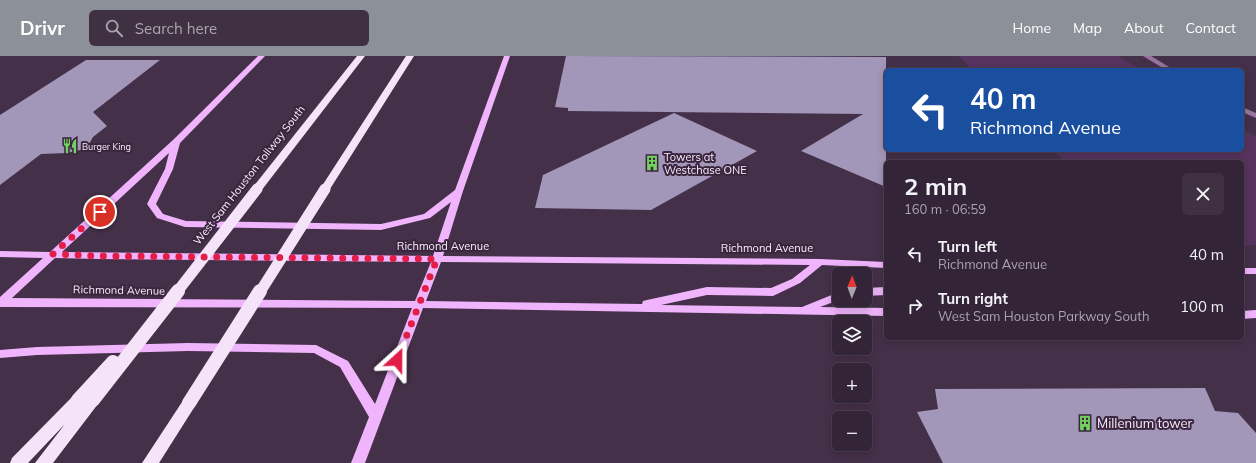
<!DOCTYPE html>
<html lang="en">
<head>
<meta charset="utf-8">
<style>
  body { margin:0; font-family:Mulish,sans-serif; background:#3f3042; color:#f1f3f6; height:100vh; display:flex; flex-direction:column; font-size:15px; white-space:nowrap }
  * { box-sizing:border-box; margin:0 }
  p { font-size:13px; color:#a9a4ad }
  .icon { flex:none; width:22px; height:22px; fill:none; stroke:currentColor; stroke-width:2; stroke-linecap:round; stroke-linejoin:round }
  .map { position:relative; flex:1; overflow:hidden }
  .sheet { position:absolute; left:884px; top:104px; width:360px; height:180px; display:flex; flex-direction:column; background:#342437; border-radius:6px; box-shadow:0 2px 10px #0003,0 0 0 1px #4e4152 }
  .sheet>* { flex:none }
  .top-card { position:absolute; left:884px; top:12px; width:360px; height:84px; border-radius:6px; box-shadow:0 2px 10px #0003,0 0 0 1px #4e4152; background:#1a4fa0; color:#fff; overflow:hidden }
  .needle { width:26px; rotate:1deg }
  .tools { position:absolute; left:832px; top:211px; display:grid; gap:8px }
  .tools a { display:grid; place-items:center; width:40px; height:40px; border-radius:6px; background:#342437; box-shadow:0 2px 10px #0003,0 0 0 1px #4e4152; font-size:20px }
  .pin { position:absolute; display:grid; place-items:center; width:34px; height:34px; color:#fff; margin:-17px; border:2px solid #fff; border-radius:50%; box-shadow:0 1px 4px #0007 }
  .me { position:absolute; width:44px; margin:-22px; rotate:24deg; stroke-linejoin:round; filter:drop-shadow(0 0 3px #0008) }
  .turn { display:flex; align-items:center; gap:14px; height:84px; padding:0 20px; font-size:18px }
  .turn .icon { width:52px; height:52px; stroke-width:2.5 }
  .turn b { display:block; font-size:28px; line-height:34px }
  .round { display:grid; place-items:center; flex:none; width:42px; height:42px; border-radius:6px; background:#3f3042 }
  .head { display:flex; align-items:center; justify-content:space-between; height:68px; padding:0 20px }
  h1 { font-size:24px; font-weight:700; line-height:30px }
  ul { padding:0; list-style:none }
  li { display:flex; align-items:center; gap:12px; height:52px; padding:0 20px }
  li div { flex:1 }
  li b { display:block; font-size:15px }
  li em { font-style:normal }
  header { display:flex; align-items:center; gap:24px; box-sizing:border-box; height:56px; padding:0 20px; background:#8c9099; color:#fff }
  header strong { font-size:19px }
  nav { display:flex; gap:22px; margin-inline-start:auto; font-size:14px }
  .search { width:280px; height:36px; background:#3f3042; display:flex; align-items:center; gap:10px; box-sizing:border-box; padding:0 14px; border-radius:6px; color:#a9a4ad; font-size:15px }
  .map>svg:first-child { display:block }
  .green { fill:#57345f }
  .building { fill:#a296b9 }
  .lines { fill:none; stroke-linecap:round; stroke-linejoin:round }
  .minor { fill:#9974a0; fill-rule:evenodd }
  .major { fill:#f0b4fc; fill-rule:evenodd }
  .highway { fill:#f5e3f9; fill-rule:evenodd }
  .highway-bridge-far1 { stroke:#f5e3f9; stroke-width:11 }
  .highway-bridge { stroke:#f5e3f9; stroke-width:14 }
  .route { stroke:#e11d48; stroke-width:7; stroke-dasharray:0 12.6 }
  .labels { text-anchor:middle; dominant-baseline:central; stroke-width:4; stroke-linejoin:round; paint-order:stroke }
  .far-poi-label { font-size:9px; fill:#faecfd; stroke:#3a263f; text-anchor:start }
  .poi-label { font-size:11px; fill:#faecfd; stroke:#3a263f; text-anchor:start }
  .street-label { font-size:11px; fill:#faecfd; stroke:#3a263f }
  .near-poi-label { font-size:13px; fill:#faecfd; stroke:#3a263f; text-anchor:start }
</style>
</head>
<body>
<header>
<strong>Drivr</strong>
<div class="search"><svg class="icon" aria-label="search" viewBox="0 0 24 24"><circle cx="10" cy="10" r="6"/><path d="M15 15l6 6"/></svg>Search here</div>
<nav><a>Home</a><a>Map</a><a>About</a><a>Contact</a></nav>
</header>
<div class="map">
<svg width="1256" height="407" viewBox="0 0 1256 407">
  <rect width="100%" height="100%" fill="#453049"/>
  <g class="green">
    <path d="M 958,0 L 1118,0 L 1142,14 L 973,14 Z"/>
    <path d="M 1242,72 L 1256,81 L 1256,189 L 1242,190 L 1242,106 L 1065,106 L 1053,94 L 1242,94 Z"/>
  </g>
  <g class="building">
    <path d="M 566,0 L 886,1 L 886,131 L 801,95 L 863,58 L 568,55 L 568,52 L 555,51 Z"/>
    <path d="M 86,4 L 160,4 L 93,56 L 107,70 L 93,81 L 89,88 L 80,94 L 67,97 L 41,98 L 0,129 L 0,59 Z"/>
    <path d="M 674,57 L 757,95 L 651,154 L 535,152 L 543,119 Z"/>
    <path d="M 1205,332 L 1215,355 L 1238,357 L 1256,377 L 1256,407 L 943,407 L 917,356 L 938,353 L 935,333 Z"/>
  </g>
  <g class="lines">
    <g class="minor">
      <path d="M 1143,0 L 1151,0 L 1174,14 L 1166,14 Z"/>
      <path d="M 1242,51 L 1256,57 L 1256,62 L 1242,56 Z"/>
    </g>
    <g class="major">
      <path d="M 258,0 L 265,0 L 180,87 L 173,113 L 156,148 L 163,158 L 186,165 L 381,168 L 424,158 L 455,134 L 504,0 L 510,0 L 463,135 L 443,200 L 820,203 L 886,206 L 886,212 L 822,209 L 800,227 L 773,240 L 707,239 L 661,249 L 802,251 L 839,236 L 839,244 L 820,251 L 886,252 L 886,260 L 423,252 L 365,407 L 351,407 L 369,361 L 340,311 L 314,297 L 188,295 L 37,299 L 0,302 L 0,294 L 37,291 L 188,287 L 316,289 L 348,305 L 375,348 L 412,252 L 0,251 L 0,241 L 43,202 L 0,201 L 0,195 L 50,196 L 173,84 ZM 169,97 L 165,113 L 147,148 L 157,162 L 185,171 L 381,174 L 430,162 L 451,146 L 433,200 L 62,196 ZM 55,202 L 99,203 L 431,206 L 415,245 L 12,242 ZM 441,206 L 810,209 L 792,223 L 771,232 L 707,231 L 647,244 L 643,245 L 642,248 L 426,245 Z"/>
      <rect x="1242" y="212" width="14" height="6"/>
      <path d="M 886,231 L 886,239 L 865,240 L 865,232 Z"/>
      <path d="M 1256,254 L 1256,262 L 1242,263 L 1242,255 Z"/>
    </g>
    <g class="highway">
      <path d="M 357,0 L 365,0 L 261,135 L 253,135 L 252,133 L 253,131 Z"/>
      <path d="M 406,0 L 414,0 L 330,133 L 329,135 L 321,135 L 320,133 Z"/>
      <path d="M 78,338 L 83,340 L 85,343 C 89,338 93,338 98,340 L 101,344 L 53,407 L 35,407 L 65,368 L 28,407 L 10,407 L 12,402 L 73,340 Z"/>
      <path d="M 189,341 L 194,343 L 197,347 L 159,407 L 142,407 L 184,343 Z"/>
    </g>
    <g class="highway-bridge-far1">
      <path d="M 177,236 L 257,133"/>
      <path d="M 260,236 L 325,133"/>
    </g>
    <g class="highway-bridge">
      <path d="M 78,344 L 113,306"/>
      <path d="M 93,344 L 178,235"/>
      <path d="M 189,347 L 260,235"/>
    </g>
  </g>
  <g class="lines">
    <path class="route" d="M 100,156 L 53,198 L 99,200 L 437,203 L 397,304"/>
  </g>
  <defs>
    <symbol id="restaurant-bare" viewBox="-9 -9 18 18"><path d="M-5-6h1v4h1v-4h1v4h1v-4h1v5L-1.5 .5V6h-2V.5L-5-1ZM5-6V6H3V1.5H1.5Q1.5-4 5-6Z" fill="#71d25e" stroke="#3a263f" stroke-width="2.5" paint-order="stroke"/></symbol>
    <symbol id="building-bare" viewBox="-9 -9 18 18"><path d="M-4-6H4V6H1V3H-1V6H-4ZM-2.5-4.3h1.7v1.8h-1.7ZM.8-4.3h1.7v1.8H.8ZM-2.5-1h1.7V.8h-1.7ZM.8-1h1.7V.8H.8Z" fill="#71d25e" stroke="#3a263f" stroke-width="2.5" paint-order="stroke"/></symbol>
  </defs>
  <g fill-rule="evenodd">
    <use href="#restaurant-bare" x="59" y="79" width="22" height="22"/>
    <use href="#building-bare" x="641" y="96" width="22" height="22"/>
    <use href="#building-bare" x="1074" y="356" width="22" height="22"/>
  </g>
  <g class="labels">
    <g class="far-poi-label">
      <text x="82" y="90">Burger King</text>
    </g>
    <g class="poi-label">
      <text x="664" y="101">Towers at<tspan x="664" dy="13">Westchase ONE</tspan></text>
    </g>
    <g class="street-label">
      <text transform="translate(249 119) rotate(-52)">West Sam Houston Tollway South</text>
      <text x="443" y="190">Richmond Avenue</text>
      <text x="767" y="192">Richmond Avenue</text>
      <text transform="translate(119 234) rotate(1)">Richmond Avenue</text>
    </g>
    <g class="near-poi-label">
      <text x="1097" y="367">Millenium tower</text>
    </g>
  </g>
</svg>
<div class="tools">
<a><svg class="needle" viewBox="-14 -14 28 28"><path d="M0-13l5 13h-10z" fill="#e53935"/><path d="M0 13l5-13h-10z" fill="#a9a4ad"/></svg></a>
<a><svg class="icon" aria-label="layers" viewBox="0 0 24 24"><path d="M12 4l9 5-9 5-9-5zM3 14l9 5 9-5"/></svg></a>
<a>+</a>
<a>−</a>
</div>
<div class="pin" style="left:100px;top:156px;background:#d93025"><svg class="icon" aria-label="arrive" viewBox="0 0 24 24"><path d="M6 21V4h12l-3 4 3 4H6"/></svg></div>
<svg class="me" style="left:397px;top:304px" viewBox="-20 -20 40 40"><path d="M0-17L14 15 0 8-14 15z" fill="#e11d48" stroke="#fff" stroke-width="4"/></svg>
<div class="top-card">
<div class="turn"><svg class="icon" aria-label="left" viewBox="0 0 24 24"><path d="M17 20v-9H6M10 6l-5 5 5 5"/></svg><div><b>40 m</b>Richmond Avenue</div></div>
</div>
<section class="sheet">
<div class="head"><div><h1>2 min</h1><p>160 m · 06:59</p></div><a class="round"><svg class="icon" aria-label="close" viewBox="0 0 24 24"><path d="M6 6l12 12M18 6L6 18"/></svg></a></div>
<ul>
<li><svg class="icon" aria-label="left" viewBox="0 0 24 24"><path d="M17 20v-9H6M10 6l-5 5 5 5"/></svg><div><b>Turn left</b><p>Richmond Avenue</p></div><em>40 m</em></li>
<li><svg class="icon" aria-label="right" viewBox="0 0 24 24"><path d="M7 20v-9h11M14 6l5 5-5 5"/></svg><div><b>Turn right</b><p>West Sam Houston Parkway South</p></div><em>100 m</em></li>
</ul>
</section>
</div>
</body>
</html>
